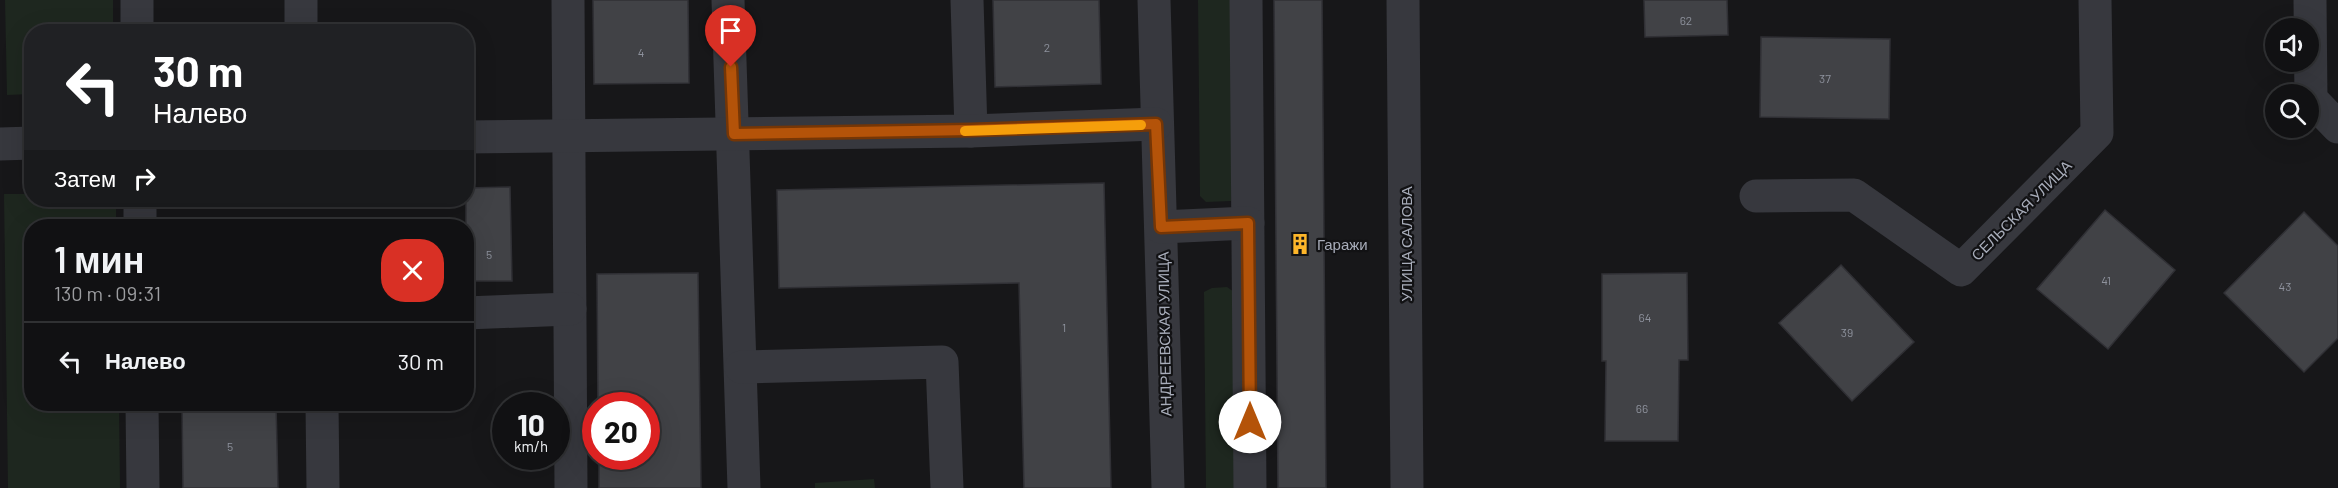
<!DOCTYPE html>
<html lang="ru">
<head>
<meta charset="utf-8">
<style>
  body { margin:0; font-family:Barlow,sans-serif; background:#1a1a1c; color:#f1f3f6; height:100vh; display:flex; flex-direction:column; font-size:22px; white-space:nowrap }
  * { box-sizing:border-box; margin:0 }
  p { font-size:20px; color:#9c9da0 }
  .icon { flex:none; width:33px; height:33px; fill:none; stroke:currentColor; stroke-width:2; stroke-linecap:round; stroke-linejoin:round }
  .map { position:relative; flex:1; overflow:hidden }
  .sheet { position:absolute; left:24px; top:219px; width:450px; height:192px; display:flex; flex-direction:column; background:#111113; border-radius:24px; box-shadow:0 6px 24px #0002,0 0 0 2px #303133 }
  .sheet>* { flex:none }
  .hud { position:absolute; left:24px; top:24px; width:450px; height:183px; border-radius:24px; box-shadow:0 6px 24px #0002,0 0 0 2px #303133; background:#202124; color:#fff; overflow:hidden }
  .tools { position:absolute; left:2265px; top:18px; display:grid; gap:12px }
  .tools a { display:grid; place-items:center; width:54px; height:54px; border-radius:50%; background:#111113; box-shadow:0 6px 24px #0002,0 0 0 2px #303133; font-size:30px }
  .speed { position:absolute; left:492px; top:392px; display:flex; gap:12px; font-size:30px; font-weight:700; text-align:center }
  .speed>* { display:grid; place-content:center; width:78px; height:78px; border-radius:50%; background:#111113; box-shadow:0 6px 24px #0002,0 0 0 2px #303133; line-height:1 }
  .speed small { font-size:15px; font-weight:400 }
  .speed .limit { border:9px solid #d22; background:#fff; color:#111 }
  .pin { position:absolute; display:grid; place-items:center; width:51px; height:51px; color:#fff; margin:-62px -26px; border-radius:50% 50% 50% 0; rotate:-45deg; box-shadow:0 0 6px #0007 }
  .pin .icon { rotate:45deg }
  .me { position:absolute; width:66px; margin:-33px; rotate:0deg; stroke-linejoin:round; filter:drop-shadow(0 0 4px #0008) }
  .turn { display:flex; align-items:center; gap:21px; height:126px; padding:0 30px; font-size:27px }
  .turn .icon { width:78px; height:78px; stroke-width:2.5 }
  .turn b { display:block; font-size:42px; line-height:51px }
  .then { display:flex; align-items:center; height:57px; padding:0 30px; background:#0003; gap:12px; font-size:22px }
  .round { display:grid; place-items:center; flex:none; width:63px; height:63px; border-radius:24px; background:#1a1a1c }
  .headline { display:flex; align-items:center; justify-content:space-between; height:102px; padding:0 30px }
  h1 { font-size:36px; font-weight:600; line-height:45px }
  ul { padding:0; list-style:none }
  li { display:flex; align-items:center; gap:18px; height:78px; padding:0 30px; border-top:2px solid #303133 }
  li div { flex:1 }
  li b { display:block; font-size:22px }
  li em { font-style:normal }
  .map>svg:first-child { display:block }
  .green { fill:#1e271f }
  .building { fill:#414246; stroke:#303035; stroke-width:1.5 }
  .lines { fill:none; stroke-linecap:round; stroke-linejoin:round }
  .minor { stroke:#37383e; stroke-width:33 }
  .route-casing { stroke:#753606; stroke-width:15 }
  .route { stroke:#b45309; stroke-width:10 }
  .slow { stroke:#f59e0b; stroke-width:10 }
  .labels { text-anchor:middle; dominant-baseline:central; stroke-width:4.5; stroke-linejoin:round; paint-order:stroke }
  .number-label { font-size:12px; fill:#8e929d }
  .street-label { font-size:15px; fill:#a8adba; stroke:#121214 }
  .poi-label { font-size:15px; fill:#a8adba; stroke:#121214; text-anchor:start }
</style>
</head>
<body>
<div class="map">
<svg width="2338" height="488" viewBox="0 0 2338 488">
  <rect width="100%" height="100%" fill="#171719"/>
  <g class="green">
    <path d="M 5,0 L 113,0 L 113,31 L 32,32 L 31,94 L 7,95 Z"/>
    <path d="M 1198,0 L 1234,0 L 1231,201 L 1206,202 L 1200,196 Z"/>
    <path d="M 4,194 L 31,194 L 32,200 L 116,200 L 116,226 L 32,226 L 32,404 L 119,404 L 120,488 L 8,488 Z"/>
    <path d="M 1227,287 L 1234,292 L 1235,488 L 1206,488 L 1204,292 L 1212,288 Z"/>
    <path d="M 874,479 L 875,488 L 815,488 L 815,483 Z"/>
  </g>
  <g class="building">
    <path d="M 593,0 L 688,0 L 689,83 L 594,84 Z"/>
    <path d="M 993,0 L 1099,0 L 1101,84 L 995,87 Z"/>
    <path d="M 1274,0 L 1322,0 L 1326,488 L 1278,488 Z"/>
    <path d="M 1644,0 L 1727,0 L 1728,35 L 1645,37 Z"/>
    <path d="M 1761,37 L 1890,39 L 1889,119 L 1760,117 Z"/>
    <path d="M 1104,183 L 1111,488 L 1024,488 L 1019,283 L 779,288 L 777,190 Z"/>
    <path d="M 510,187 L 512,281 L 466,281 L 466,188 Z"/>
    <path d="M 2105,210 L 2175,270 L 2108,349 L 2037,289 Z"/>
    <path d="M 2304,212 L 2338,246 L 2338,338 L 2304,372 L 2224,293 Z"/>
    <path d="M 1841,265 L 1914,342 L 1852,401 L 1779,323 Z"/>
    <path d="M 698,273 L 701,488 L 599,488 L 599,456 L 646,456 L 646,405 L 598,405 L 597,274 Z"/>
    <path d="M 1687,273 L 1688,360 L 1679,360 L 1678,441 L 1605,441 L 1606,361 L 1602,361 L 1602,274 Z"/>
    <path d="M 182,404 L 276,404 L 278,488 L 183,488 Z"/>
  </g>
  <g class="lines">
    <g class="minor">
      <path d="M 137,0 L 137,32"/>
      <path d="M 301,0 L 301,32"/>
      <path d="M 568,0 L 571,488"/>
      <path d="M 728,0 L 744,488"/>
      <path d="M 967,0 L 971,131"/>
      <path d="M 1154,0 L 1168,488"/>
      <path d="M 1246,0 L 1250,488"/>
      <path d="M 1403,0 L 1407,488"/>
      <path d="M 2310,0 L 2311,99 L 2338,127"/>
      <path d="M 466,137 L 971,131 L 1156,124"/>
      <path d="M 0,144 L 32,143"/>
      <path d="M 1756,196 L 1854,195 L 1961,270 L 2097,133 L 2095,0"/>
      <path d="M 140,200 L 140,226"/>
      <path d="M 1161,227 L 1248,223"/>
      <path d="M 466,313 L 570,309"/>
      <path d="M 741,367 L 942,362 L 947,488"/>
      <path d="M 142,404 L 143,488"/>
      <path d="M 322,404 L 323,488"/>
    </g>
  </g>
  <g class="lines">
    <defs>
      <path id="route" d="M 731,67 L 734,134 L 971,130 L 1156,124 L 1161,227 L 1248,223 L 1250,422"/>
    </defs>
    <use href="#route" class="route-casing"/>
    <use href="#route" class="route"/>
    <path class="slow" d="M 965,131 L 1141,125"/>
  </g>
  <defs>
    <symbol id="building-bare" viewBox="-9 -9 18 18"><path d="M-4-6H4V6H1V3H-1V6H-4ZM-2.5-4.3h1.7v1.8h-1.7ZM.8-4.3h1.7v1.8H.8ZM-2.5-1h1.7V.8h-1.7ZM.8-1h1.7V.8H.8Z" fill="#fdb62a" stroke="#121214" stroke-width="2.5" paint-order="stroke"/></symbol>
  </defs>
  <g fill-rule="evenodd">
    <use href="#building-bare" x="1285" y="229" width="30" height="30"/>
  </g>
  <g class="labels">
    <g class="number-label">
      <text x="1686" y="20">62</text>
      <text x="1047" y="47">2</text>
      <text x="641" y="52">4</text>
      <text x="1825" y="78">37</text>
      <text x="489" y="254">5</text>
      <text x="2106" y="280">41</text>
      <text x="2285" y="286">43</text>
      <text x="1645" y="317">64</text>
      <text x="1064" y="327">1</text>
      <text x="1847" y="332">39</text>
      <text x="1642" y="408">66</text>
      <text x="230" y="446">5</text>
    </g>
    <g class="street-label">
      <text transform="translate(2021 210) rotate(-45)">СЕЛЬСКАЯ УЛИЦА</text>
      <text transform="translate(1406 244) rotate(-90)">УЛИЦА САЛОВА</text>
      <text transform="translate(1164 334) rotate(-91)">АНДРЕЕВСКАЯ УЛИЦА</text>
    </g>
    <g class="poi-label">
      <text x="1317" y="244">Гаражи</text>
    </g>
  </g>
</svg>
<div class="tools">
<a><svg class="icon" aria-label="sound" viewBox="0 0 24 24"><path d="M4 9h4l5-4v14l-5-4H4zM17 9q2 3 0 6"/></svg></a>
<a><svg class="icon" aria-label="search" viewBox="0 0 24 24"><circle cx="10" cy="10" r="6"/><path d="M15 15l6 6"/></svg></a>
</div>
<div class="speed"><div>10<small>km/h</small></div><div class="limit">20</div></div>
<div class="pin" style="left:731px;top:67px;background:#d93025"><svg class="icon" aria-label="arrive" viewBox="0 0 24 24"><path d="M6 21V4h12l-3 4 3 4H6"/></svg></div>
<svg class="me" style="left:1250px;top:422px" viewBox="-20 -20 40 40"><circle r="19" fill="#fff"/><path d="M0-13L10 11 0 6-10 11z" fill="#b45309"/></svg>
<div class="hud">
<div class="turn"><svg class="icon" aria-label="left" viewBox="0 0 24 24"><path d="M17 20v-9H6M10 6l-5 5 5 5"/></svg><div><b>30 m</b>Налево</div></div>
<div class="then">Затем<svg class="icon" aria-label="right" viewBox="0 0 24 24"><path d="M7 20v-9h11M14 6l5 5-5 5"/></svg></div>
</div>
<section class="sheet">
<div class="headline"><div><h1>1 мин</h1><p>130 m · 09:31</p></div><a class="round" style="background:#d93025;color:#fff"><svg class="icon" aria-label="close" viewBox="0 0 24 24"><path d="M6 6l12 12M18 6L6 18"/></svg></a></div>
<ul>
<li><svg class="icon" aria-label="left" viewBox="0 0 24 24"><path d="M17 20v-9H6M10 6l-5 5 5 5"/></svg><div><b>Налево</b></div><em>30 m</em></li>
</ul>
</section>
</div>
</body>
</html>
